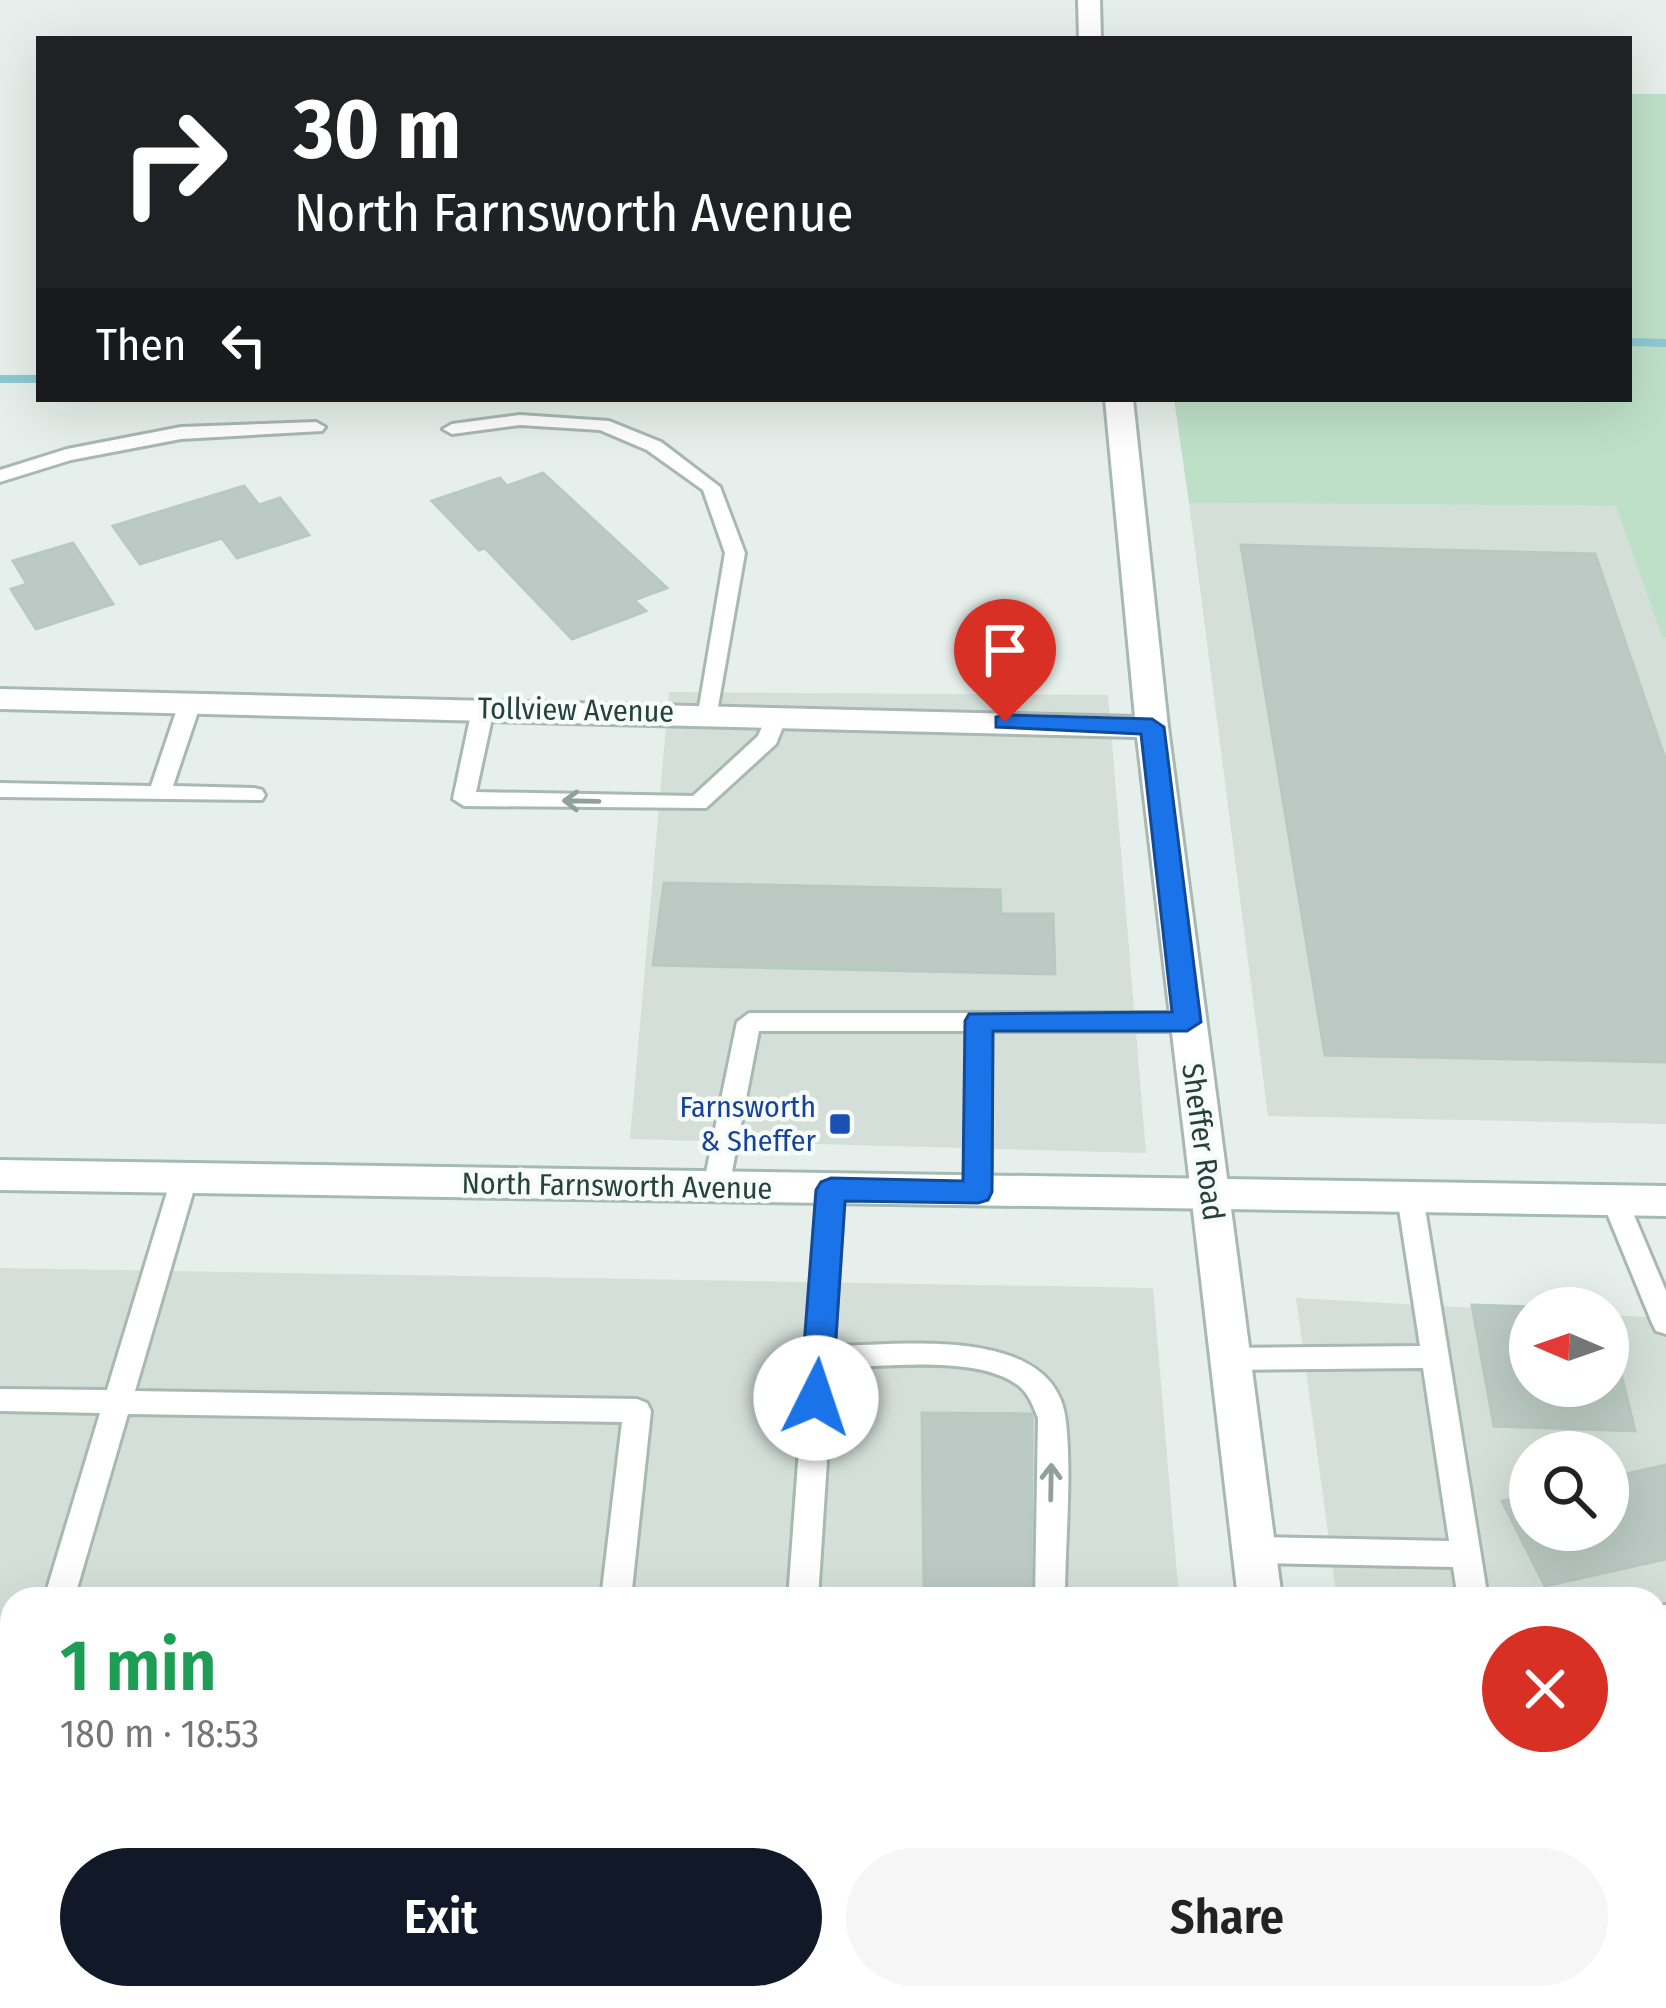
<!DOCTYPE html>
<html lang="en">
<head>
<meta charset="utf-8">
<style>
  body { margin:0; font-family:"Fira Sans Condensed",sans-serif; background:#f6f6f6; color:#222; height:100vh; display:flex; flex-direction:column; font-size:45px; white-space:nowrap }
  * { box-sizing:border-box; margin:0 }
  p { font-size:39px; color:#767676 }
  .icon { flex:none; width:66px; height:66px; fill:none; stroke:currentColor; stroke-width:2; stroke-linecap:round; stroke-linejoin:round }
  .map { position:relative; flex:1; overflow:hidden }
  .panel { position:absolute; left:0px; top:1587px; width:1668px; height:423px; display:flex; flex-direction:column; background:#fff; border-radius:36px 36px 0 0; box-shadow:0 12px 48px #0002 }
  .panel>* { flex:none }
  .guide { position:absolute; left:36px; top:36px; width:1596px; height:366px; border-radius:0px; box-shadow:0 12px 48px #0002; background:#202124; color:#fff; overflow:hidden }
  .needle { width:78px; rotate:272deg }
  .controls { position:absolute; left:1509px; top:1287px; display:grid; gap:24px }
  .controls a { display:grid; place-items:center; width:120px; height:120px; border-radius:50%; background:#fff; box-shadow:0 12px 48px #0002; font-size:60px }
  .pin { position:absolute; display:grid; place-items:center; width:102px; height:102px; color:#fff; margin:-123px -51px; border-radius:50% 50% 50% 0; rotate:-45deg; box-shadow:0 0 12px #0007 }
  .pin .icon { rotate:45deg }
  .me { position:absolute; width:132px; margin:-66px; rotate:4deg; stroke-linejoin:round; filter:drop-shadow(0 0 9px #0008) }
  .turn { display:flex; align-items:center; gap:42px; height:252px; padding:0 60px; font-size:54px }
  .turn .icon { width:156px; height:156px; stroke-width:2.5 }
  .turn b { display:block; font-size:84px; line-height:102px }
  .then { display:flex; align-items:center; height:114px; padding:0 60px; background:#0003; gap:24px; font-size:45px }
  .round { display:grid; place-items:center; flex:none; width:126px; height:126px; border-radius:63px; background:#f6f6f6 }
  .head { display:flex; align-items:center; justify-content:space-between; height:204px; padding:0 60px }
  h1 { font-size:72px; font-weight:600; line-height:90px; color:#1e9e55 }
  .action { display:flex; gap:24px; margin-top:auto; padding:24px 60px }
  .action a { flex:1; height:138px; border-radius:72px; background:#111827; color:#fff; font-size:48px; font-weight:600; line-height:138px; text-align:center }
  .action a+a { background:#f6f6f6; color:#222 }
  .map>svg:first-child { display:block }
  .built { fill:#d4dfda; fill-rule:evenodd }
  .green { fill:#bfe0c8 }
  .lines { fill:none; stroke-linecap:round; stroke-linejoin:round }
  .stream { fill:#8ec9d4; fill-rule:evenodd }
  .building { fill:#bbcac4; stroke:#b8c9c2; stroke-width:3 }
  .service-casing { stroke:#a8b8b2; stroke-width:6 }
  .minor-casing { stroke:#a8b8b2; stroke-width:6 }
  .tertiary-casing { stroke:#a8b8b2; stroke-width:6 }
  .secondary-casing { stroke:#a4bbb3; stroke-width:6 }
  .service { fill:#fff; fill-rule:evenodd }
  .minor { fill:#fff; fill-rule:evenodd }
  .tertiary { fill:#fff; fill-rule:evenodd }
  .secondary { fill:#fff; fill-rule:evenodd }
  .oneway { stroke:#92a09c }
  .route { fill:#1a73e8; stroke:#114b97; stroke-width:3 }
  .transit-dot { fill:#1a4fb4; stroke:#f7fbf9; stroke-width:4.5 }
  .labels { text-anchor:middle; dominant-baseline:central; stroke-width:9; stroke-linejoin:round; paint-order:stroke }
  .street-label { font-size:30px; fill:#24423a; stroke:#f7fbf9 }
  .transit-label { font-size:30px; fill:#164399; stroke:#f7fbf9; text-anchor:end }
</style>
</head>
<body>
<div class="map">
<svg width="1666" height="2008" viewBox="0 0 1666 2008">
  <rect width="100%" height="100%" fill="#e6efeb"/>
  <g class="built">
    <path d="M 1189,503 L 1617,506 L 1662,637 L 1666,637 L 1666,1124 L 1268,1116 Z"/>
    <path d="M 669,692 L 1108,695 L 1146,1153 L 630,1139 Z"/>
    <path d="M 0,1268 L 1153,1288 L 1179,1599 L 12,1599 L 12,1998 L 1213,1998 L 1214,2008 L 0,2008 Z"/>
    <path d="M 1296,1298 L 1530,1311 L 1530,1386 L 1608,1386 L 1608,1315 L 1666,1318 L 1666,2008 L 1393,2008 L 1392,1998 L 1656,1998 L 1656,1599 L 1337,1599 ZM 1530,1452 L 1608,1452 L 1608,1530 L 1530,1530 Z"/>
  </g>
  <path class="green" d="M 1629,94 L 1666,94 L 1666,637 L 1662,637 L 1616,506 L 1189,503 L 1174,399 L 1629,399 Z"/>
  <g class="lines">
    <g class="stream">
      <path d="M 1629,338 L 1666,339 L 1666,347 L 1629,346 Z"/>
      <rect x="0" y="375" width="39" height="8"/>
    </g>
  </g>
  <g class="building">
    <path d="M 543,473 L 667,588 L 634,600 L 646,611 L 572,639 L 485,548 L 479,550 L 432,501 L 500,478 L 507,486 Z"/>
    <path d="M 244,486 L 259,505 L 280,498 L 309,535 L 237,558 L 222,538 L 140,564 L 113,526 Z"/>
    <path d="M 73,543 L 113,604 L 36,629 L 11,589 L 27,584 L 13,561 Z"/>
    <path d="M 1241,545 L 1595,554 L 1666,761 L 1666,1062 L 1325,1055 Z"/>
    <path d="M 664,883 L 1000,890 L 1001,914 L 1053,914 L 1055,974 L 653,965 Z"/>
    <path d="M 1472,1305 L 1563,1308 L 1530,1308 L 1530,1386 L 1608,1386 L 1608,1320 L 1635,1431 L 1494,1426 Z"/>
    <path d="M 922,1413 L 1032,1414 L 1031,1588 L 924,1587 Z"/>
    <path d="M 1666,1465 L 1666,1559 L 1545,1586 L 1502,1501 L 1530,1495 L 1530,1530 L 1608,1530 L 1608,1478 Z"/>
  </g>
  <g class="lines">
    <defs>
      <g id="service">
        <path d="M 520,415 L 609,421 L 661,442 L 720,487 L 745,553 L 716,718 L 709,720 L 698,713 L 725,553 L 703,490 L 647,450 L 600,430 L 520,425 L 452,434 L 443,429 L 452,424 Z"/>
        <path d="M 316,422 L 325,427 L 322,431 L 181,439 L 71,460 L 0,482 L 0,470 L 67,449 L 181,427 Z"/>
        <path d="M 190,696 L 201,703 L 173,786 L 254,788 L 262,790 L 265,795 L 262,800 L 0,797 L 0,783 L 151,786 L 179,703 Z"/>
        <path d="M 483,702 L 494,709 L 476,792 L 693,796 L 758,736 L 770,709 L 784,709 L 788,714 L 776,744 L 706,808 L 464,806 L 453,799 L 472,709 Z"/>
        <path d="M 749,1013 L 1187,1013 L 1199,1022 L 1187,1031 L 991,1031 L 991,1192 L 987,1199 L 969,1199 L 965,1192 L 967,1031 L 759,1031 L 729,1187 L 725,1194 L 707,1194 L 703,1187 L 737,1022 Z"/>
        <path d="M 184,1169 L 193,1172 L 197,1179 L 135,1391 L 637,1399 L 647,1403 L 651,1411 L 631,1599 L 601,1599 L 622,1422 L 128,1414 L 74,1599 L 44,1599 L 100,1413 L 0,1411 L 0,1389 L 107,1390 L 171,1179 L 175,1172 Z"/>
        <path d="M 831,1179 L 840,1182 L 844,1189 L 834,1346 C 902,1345 1057,1324 1066,1422 C 1072,1480 1065,1541 1065,1599 L 1035,1599 L 1038,1418 C 1033,1406 1029,1394 1019,1386 C 978,1354 883,1367 833,1368 L 818,1599 L 788,1599 L 818,1189 L 822,1182 Z"/>
        <path d="M 1410,1186 L 1419,1189 L 1423,1196 L 1488,1599 L 1458,1599 L 1453,1567 L 1254,1563 L 1244,1559 L 1239,1550 L 1244,1541 L 1254,1537 L 1449,1541 L 1423,1368 L 1231,1370 L 1221,1367 L 1217,1359 L 1221,1351 L 1231,1348 L 1420,1346 L 1397,1196 L 1401,1189 Z"/>
        <path d="M 1615,1191 L 1624,1194 L 1628,1201 L 1666,1291 L 1666,1334 L 1656,1331 L 1652,1323 L 1602,1201 L 1606,1194 Z"/>
        <path d="M 1666,1605 L 1666,1631 L 1656,1632 L 1656,1606 Z"/>
        <rect x="1656" y="1701" width="10" height="28"/>
        <path d="M 12,1734 L 12,1796 L 0,1802 L 0,1740 Z"/>
        <path d="M 555,1998 L 589,1998 L 588,2008 L 554,2008 Z"/>
        <path d="M 768,1998 L 802,1998 L 801,2008 L 767,2008 Z"/>
        <rect x="968" y="1998" width="34" height="10"/>
        <path d="M 1528,1998 L 1562,1998 L 1564,2008 L 1530,2008 Z"/>
      </g>
      <g id="minor">
        <path d="M 1078,0 L 1100,0 L 1101,39 L 1079,39 Z"/>
        <path d="M 1105,399 L 1133,399 L 1168,727 L 1229,1193 L 1224,1203 L 1210,1208 L 1196,1203 L 1191,1193 L 1137,737 L 0,709 L 0,689 L 1135,717 Z"/>
      </g>
      <g id="tertiary">
        <path d="M 1210,1178 L 1224,1183 L 1229,1193 L 1282,1599 L 1238,1599 L 1191,1193 L 1196,1183 Z"/>
        <path d="M 1282,1998 L 1332,1998 L 1333,2008 L 1283,2008 Z"/>
      </g>
      <path id="secondary" d="M 0,1160 L 1666,1186 L 1666,1216 L 0,1190 Z"/>
    </defs>
    <use href="#service" class="service-casing"/>
    <use href="#minor" class="minor-casing"/>
    <use href="#tertiary" class="tertiary-casing"/>
    <use href="#secondary" class="secondary-casing"/>
    <use href="#service" class="service"/>
    <use href="#minor" class="minor"/>
    <use href="#tertiary" class="tertiary"/>
    <use href="#secondary" class="secondary"/>
  </g>
  <defs><path id="oneway-shaft" d="M-6 0H5M1.5-3L5.5 0L1.5 3" fill="none" stroke-width="1.6" stroke-linecap="round" stroke-linejoin="round" transform="scale(3)"/></defs>
  <g class="oneway">
    <use href="#oneway-shaft" transform="translate(581 801) rotate(-179)"/>
    <use href="#oneway-shaft" transform="translate(1051 1482) rotate(-89)"/>
  </g>
  <path class="route" d="M 1005,715 L 1152,719 L 1164,727 L 1201,1022 L 1187,1031 L 993,1031 L 992,1192 L 988,1200 L 978,1203 L 845,1201 L 832,1398 L 827,1407 L 816,1411 L 805,1407 L 800,1398 L 816,1190 L 821,1182 L 831,1178 L 963,1181 L 965,1021 L 969,1014 L 1172,1012 L 1141,734 L 996,727 L 996,717 Z"/>
  <rect class="transit-dot" x="828" y="1112" width="24" height="24" rx="6"/>
  <g class="labels">
    <g class="street-label">
      <text transform="translate(576 710) rotate(1)">Tollview Avenue</text>
      <text transform="translate(1203 1142) rotate(82)">Sheffer Road</text>
      <text transform="translate(617 1186) rotate(1)">North Farnsworth Avenue</text>
    </g>
    <g class="transit-label">
      <text x="816" y="1107">Farnsworth<tspan x="816" dy="34">&amp; Sheffer</tspan></text>
    </g>
  </g>
</svg>
<div class="controls">
<a><svg class="needle" viewBox="-14 -14 28 28"><path d="M0-13l5 13h-10z" fill="#e53935"/><path d="M0 13l5-13h-10z" fill="#767676"/></svg></a>
<a><svg class="icon" aria-label="search" viewBox="0 0 24 24"><circle cx="10" cy="10" r="6"/><path d="M15 15l6 6"/></svg></a>
</div>
<div class="pin" style="left:1005px;top:722px;background:#d93025"><svg class="icon" aria-label="arrive" viewBox="0 0 24 24"><path d="M6 21V4h12l-3 4 3 4H6"/></svg></div>
<svg class="me" style="left:816px;top:1398px" viewBox="-20 -20 40 40"><circle r="19" fill="#fff"/><path d="M0-13L10 11 0 6-10 11z" fill="#1a73e8"/></svg>
<div class="guide">
<div class="turn"><svg class="icon" aria-label="right" viewBox="0 0 24 24"><path d="M7 20v-9h11M14 6l5 5-5 5"/></svg><div><b>30 m</b>North Farnsworth Avenue</div></div>
<div class="then">Then<svg class="icon" aria-label="left" viewBox="0 0 24 24"><path d="M17 20v-9H6M10 6l-5 5 5 5"/></svg></div>
</div>
<section class="panel">
<div class="head"><div><h1>1 min</h1><p>180 m · 18:53</p></div><a class="round" style="background:#d93025;color:#fff"><svg class="icon" aria-label="close" viewBox="0 0 24 24"><path d="M6 6l12 12M18 6L6 18"/></svg></a></div>
<div class="action"><a>Exit</a><a>Share</a></div>
</section>
</div>
</body>
</html>
